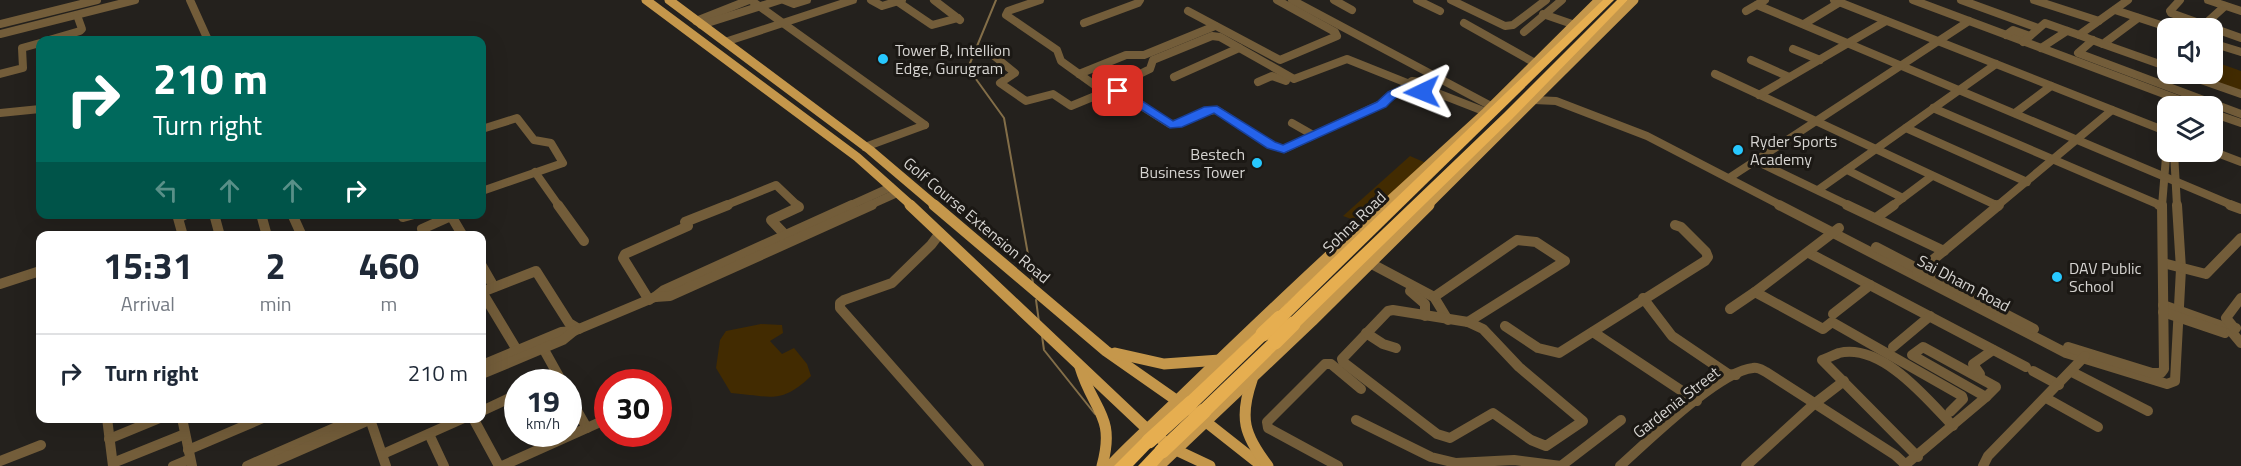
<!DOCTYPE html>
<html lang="en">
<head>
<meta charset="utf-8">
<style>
  body { margin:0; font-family:"Titillium Web",sans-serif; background:#f2f2f3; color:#1f2937; height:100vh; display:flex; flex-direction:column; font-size:22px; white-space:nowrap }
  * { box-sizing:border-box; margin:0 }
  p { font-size:20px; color:#747a83 }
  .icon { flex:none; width:33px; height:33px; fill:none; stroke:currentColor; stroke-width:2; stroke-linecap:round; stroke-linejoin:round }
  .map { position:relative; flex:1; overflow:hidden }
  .sheet { position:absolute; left:36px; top:231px; width:450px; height:192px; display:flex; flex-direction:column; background:#fff; border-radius:12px; box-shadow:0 6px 24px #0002 }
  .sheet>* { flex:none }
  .top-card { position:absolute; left:36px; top:36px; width:450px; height:183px; border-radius:12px; box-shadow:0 6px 24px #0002; background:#00695c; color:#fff; overflow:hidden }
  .buttons { position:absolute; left:2157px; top:18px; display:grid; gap:12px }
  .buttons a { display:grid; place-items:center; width:66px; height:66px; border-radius:12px; background:#fff; box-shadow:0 6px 24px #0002; font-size:30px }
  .speed { position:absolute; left:504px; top:369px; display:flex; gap:12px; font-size:30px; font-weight:700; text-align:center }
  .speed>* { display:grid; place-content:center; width:78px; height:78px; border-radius:50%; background:#fff; box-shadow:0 6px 24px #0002; line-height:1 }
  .speed small { font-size:15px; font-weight:400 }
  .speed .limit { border:9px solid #d22; background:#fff; color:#111 }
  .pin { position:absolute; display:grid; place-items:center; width:51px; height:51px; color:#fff; margin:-26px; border-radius:12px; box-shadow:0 3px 9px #0006 }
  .me { position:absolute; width:66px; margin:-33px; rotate:268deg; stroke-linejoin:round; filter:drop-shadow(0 0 4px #0008) }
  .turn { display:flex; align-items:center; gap:21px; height:126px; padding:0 18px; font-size:27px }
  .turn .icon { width:78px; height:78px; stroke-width:2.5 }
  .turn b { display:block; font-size:42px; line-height:51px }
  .lanes { display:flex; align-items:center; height:57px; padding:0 18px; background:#0003; justify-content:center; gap:30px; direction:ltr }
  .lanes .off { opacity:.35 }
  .eta { display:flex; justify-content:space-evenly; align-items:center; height:102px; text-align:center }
  .eta b { font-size:36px; font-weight:700; line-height:42px }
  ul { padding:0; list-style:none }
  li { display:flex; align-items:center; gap:18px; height:78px; padding:0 18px; border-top:2px solid #e0e1e3 }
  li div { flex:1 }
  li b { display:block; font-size:22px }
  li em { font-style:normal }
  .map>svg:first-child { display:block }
  .green { fill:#422b01 }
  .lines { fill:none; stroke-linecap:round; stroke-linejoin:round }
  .stream { stroke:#836e48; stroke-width:2 }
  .minor-far1 { stroke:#735d3a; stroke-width:8 }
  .minor { stroke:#735d3a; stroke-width:10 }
  .major-far1 { stroke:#c5974b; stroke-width:9 }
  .major { stroke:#c5974b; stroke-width:11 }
  .highway { fill:#e6ae50; fill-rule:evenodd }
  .highway-bridge { stroke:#e6ae50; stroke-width:15 }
  .route { fill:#2563eb; stroke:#184099; stroke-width:1.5 }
  .poi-dot { fill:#27c8ff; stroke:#1b1814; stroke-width:2 }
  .labels { text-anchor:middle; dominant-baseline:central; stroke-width:6; stroke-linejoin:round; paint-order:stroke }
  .poi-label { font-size:16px; fill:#d6d4d1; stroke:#1b1814; text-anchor:start }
  .street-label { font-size:16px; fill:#d6d4d1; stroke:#1b1814 }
</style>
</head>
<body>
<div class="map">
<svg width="2241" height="466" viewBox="0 0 2241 466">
  <rect width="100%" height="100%" fill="#24211d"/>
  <g class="green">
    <path d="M 2213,61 L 2241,71 L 2241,92 L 2189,74 L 2212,74 Z"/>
    <path d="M 1410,156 L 1426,163 L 1362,223 L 1343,216 Z"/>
    <path d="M 761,324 L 782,325 L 783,333 L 770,341 L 782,354 L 794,348 L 807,364 L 811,376 C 781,405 771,396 731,393 L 716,368 L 720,340 L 726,331 Z"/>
  </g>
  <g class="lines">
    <g class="stream">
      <path d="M 996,0 L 968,68 L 1004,118 L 1033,283"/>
      <path d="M 1036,300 L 1039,322"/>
      <path d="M 1042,336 L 1044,350 L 1095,414"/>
    </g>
    <g class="minor-far1">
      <path d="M 190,0 L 208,40"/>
      <path d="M 784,0 L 794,4 L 807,0"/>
      <path d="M 871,0 L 882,6 L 902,0"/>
      <path d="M 934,0 L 960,20"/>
      <path d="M 1292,0 L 1491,106"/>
      <path d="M 1334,0 L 1352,10"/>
      <path d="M 1417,0 L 1440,11"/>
      <path d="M 1451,0 L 1505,26 L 1513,25 L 1546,0"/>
      <path d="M 1834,0 L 2168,132"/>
      <path d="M 1913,0 L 2196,106"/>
      <path d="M 1961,0 L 2038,28"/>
      <path d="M 2034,0 L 2099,21"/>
      <path d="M 2128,0 L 2079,35 L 2103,44 L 2138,18"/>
      <path d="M 2180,0 L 2170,11 L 2171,13 L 2241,38"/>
      <path d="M 2208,0 L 2241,11"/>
      <path d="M 752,1 L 925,125"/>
      <path d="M 898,2 L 932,25 L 958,18"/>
      <path d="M 1757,5 L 2234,206"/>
      <path d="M 2115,10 L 2170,28"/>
      <path d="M 1188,11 L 1280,60 L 1337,36 L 1335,32 L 1277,0"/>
      <path d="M 1746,11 L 1765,0"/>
      <path d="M 1543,14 L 1575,25"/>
      <path d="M 696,21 L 749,0"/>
      <path d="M 1084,23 L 1138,3 L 1140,0"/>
      <path d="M 1464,23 L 1535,63"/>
      <path d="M 0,24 L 97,0"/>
      <path d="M 1804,24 L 1840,2"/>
      <path d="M 701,25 L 780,0"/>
      <path d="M 2204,25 L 2225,6"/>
      <path d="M 1524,32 L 1562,0"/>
      <path d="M 0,34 L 135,0"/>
      <path d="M 2006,35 L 2013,30 L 2030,36"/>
      <path d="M 49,40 L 80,31 L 82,29 L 77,15"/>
      <path d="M 2093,40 L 2078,53 L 2241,114"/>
      <path d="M 725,42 L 853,0"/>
      <path d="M 2023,42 L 2045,23 L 2079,35"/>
      <path d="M 2212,43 L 2241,52"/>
      <path d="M 2103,44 L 2168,67"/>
      <path d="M 2041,48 L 2067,31"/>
      <path d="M 1793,49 L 1820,60"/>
      <path d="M 988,51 L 1015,73 L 1000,83 L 1026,101 L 1053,94 L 1071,106 L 1100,94 L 1100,89 L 1061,61 L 1057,50 L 1006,15 L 1008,11 L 1040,0"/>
      <path d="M 1751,60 L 1789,77"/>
      <path d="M 0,74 L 23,68 L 22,48 L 40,43"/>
      <path d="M 1079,74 L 1126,55 L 1144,55 L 1215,26"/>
      <path d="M 1715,74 L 1998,206"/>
      <path d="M 2184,74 L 2241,94"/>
      <path d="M 1174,77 L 1239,48"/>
      <path d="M 1412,81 L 1422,82 L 1427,89 C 1419,94 1411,93 1405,86 Z"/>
      <path d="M 1258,82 L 1272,76 L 1286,81"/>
      <path d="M 1406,88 L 1392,94 L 1381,104 L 1284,149 L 1271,145 L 1217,110 C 1200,110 1187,124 1170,124 L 1118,91 L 1115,86 L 1150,69 L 1153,60 L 1212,36 L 1220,37 L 1294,79 L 1347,59 L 1407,83"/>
      <path d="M 1427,89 L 1486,112"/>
      <path d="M 1759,95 L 1886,21"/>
      <path d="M 1534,100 L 1556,101 L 1647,136 L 1782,206"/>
      <path d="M 1933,108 L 2162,206"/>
      <path d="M 0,113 L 40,109"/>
      <path d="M 2015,113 L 2051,86"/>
      <path d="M 2212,113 L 2241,123"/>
      <path d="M 1292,123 L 1313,135"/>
      <path d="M 1906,128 L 2027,182"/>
      <path d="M 482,129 L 517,118 L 534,140 L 551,143 L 563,163 L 482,191"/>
      <path d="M 865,147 L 925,125"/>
      <path d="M 2212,151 L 2241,162"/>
      <path d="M 2174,152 L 2177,206"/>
      <path d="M 1756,161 L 1850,206"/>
      <path d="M 1847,170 L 1903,198"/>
      <path d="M 535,172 L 559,206"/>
      <path d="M 1729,178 L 1969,21"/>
      <path d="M 1818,190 L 1996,64"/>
      <path d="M 724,206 L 776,185 L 798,206"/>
      <path d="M 849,206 L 891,187"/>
      <path d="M 868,206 L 897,193"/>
      <path d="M 1892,206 L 1932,176"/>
      <path d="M 1997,206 L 2112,110"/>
      <path d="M 2162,206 L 2168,132"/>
    </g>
    <g class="minor">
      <path d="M 558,205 L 584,241"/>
      <path d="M 1779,205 L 2066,353 L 2167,384 L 2175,381 L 2181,269 L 2177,205"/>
      <path d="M 1847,205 L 1944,251"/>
      <path d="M 1995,205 L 1998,206"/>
      <path d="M 2159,205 L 2162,206"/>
      <path d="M 2230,205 L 2241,209"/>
      <path d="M 214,214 L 220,236"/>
      <path d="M 261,214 L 267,236"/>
      <path d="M 292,214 L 302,236"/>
      <path d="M 401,214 L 403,217 L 414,214"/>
      <path d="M 450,214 L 463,236"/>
      <path d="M 1876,218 L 1894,205"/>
      <path d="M 940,233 L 931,245 L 892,283 L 844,300 L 840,303 L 840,308 L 979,466"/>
      <path d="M 183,236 L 178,218 L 186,214"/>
      <path d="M 424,236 L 422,229 L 451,216"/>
      <path d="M 790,240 L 771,220 L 799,207 L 796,205"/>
      <path d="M 1876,247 L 2034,329"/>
      <path d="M 1809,253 L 2026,367"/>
      <path d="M 1370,263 L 1434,297 L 1448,320"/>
      <path d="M 2163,263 L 2206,274 L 2241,238"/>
      <path d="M 482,266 L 494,287"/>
      <path d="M 1917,273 L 1999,205"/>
      <path d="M 0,284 L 40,271"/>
      <path d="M 1410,291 L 1425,304 L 1425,316"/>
      <path d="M 482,292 L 536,271 L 569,323 L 579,329"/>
      <path d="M 482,292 L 517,350"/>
      <path d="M 1755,292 L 1839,228"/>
      <path d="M 655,297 L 664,290 L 852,205"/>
      <path d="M 1434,297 L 1517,240 L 1536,242 L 1565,261 L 1468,322"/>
      <path d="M 1643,298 L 1672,336 L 1728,374 L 1736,375"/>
      <path d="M 649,300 L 623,258 L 625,254 L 688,226 L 685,222 L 728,205"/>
      <path d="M 2163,305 L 2233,330"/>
      <path d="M 1730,309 L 1755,292 L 1823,329 L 1832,322 L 1962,396 L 1963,399 L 1950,412"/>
      <path d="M 1393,310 L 1468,322 L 1483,329 L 1519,367 L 1583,421 L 1546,446 L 1531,440 L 1493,413 L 1450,438 L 1437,434 L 1343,362 L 1342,359 L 1388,311 Z"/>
      <path d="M 2163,312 L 2225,333"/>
      <path d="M 1833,314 L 1870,285"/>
      <path d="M 1505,326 L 1538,348 L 1559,353 L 1705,261 L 1708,257 L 1706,252 L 1681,227 L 1675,225"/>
      <path d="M 2236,328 L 2231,331 L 2241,343"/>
      <path d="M 2235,329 L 2226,318 L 2241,298"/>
      <path d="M 1593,332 L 1697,401"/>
      <path d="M 1366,333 L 1383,344 L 1396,348"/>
      <path d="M 1893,347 L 1930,316"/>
      <path d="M 1923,347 L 1996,387 L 1986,397 L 1912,355 Z"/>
      <path d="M 2068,347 L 2152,373 L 2161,373 L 2164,369 L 2162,205"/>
      <path d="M 543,348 L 562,382"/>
      <path d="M 482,365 L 561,332 L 574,331 L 655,297 L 670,296 L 872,205"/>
      <path d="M 2033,371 L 2059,385"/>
      <path d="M 2072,372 L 2148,411"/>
      <path d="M 482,374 L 563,340 L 574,331"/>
      <path d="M 1980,374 L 1973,364 L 1993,350"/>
      <path d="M 568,395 L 587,428"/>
      <path d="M 2046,398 L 2098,427"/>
      <path d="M 482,411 L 514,396 L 518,402"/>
      <path d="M 107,418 L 113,466"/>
      <path d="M 182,418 L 192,466"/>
      <path d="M 473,418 L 499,466"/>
      <path d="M 1356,420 L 1431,457 L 1456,463 L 1514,460 L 1561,466"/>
      <path d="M 372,425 L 386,466"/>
      <path d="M 429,434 L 444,466"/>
      <path d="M 109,439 L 160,418"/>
      <path d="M 188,450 L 263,418"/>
      <path d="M 383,454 L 464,418"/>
      <path d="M 1918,457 L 1822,360 C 1828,358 1834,355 1839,353 C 1882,343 1927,399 1953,426"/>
      <path d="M 0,461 L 41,445"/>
      <path d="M 113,463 L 185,434"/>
      <path d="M 173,466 L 190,459"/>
      <path d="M 247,466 L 357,418"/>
      <path d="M 264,466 L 374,418"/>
      <path d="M 502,466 L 607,419"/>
      <path d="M 1338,466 L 1268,428 L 1267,422 L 1325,364 L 1331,364 L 1361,389"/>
      <path d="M 1561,466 L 1621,420"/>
      <path d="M 1620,466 C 1647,442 1719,371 1753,368 C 1758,367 1762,370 1766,372 L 1895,455 L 1907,466"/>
      <path d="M 1746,466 L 1814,404 L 1844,381"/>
      <path d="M 1904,466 L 1986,397"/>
      <path d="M 1983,466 L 1988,456 L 2085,356"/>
    </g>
    <g class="major-far1">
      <path d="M 646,0 L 857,157 L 912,206"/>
      <path d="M 669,0 L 870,150 L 936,206"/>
      <path d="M 1383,206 L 1486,112 L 1599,0"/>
      <path d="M 1427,206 L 1634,0"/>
    </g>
    <g class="major">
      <path d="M 910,205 L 1146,428 L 1176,450 L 1210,466"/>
      <path d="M 934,205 L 1106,351 L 1196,414 L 1262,466"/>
      <path d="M 1115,353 L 1164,364 L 1220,360"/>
      <path d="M 1080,367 C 1093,411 1116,415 1102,466"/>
      <path d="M 1252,380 C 1239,418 1244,435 1268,466"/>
      <path d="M 1110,466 C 1133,441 1158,420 1182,396 C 1249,331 1316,267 1385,205"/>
      <path d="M 1159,466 L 1312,321 L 1429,205"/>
    </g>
    <g class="highway">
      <path d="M 1603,0 L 1614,0 L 1285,322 L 1275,322 L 1273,318 L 1275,314 Z"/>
      <path d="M 1617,0 L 1628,0 L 1512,119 L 1298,328 L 1288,328 L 1286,324 L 1288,320 L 1504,113 Z"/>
      <path d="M 1263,329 L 1268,330 L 1270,334 L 1268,338 L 1197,407 L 1191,409 L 1185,407 L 1183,403 L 1185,399 L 1258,330 Z"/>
      <path d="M 1275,337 L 1280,338 L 1282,342 L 1280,346 L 1210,415 L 1204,417 L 1198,415 L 1196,411 L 1198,407 L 1270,338 Z"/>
      <path d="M 1149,435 L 1155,437 L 1157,441 L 1133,466 L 1114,466 L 1143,437 Z"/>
      <path d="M 1162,445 L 1168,447 L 1170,451 L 1157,466 L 1138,466 L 1156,447 Z"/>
    </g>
    <g class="highway-bridge">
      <path d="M 1263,334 L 1280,318"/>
      <path d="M 1275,342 L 1293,324"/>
      <path d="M 1149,441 L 1191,403"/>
      <path d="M 1162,451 L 1204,411"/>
    </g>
  </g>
  <path class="route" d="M 1406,84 L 1427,92 L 1422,96 C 1403,91 1399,93 1386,107 L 1284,153 L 1267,148 L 1214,113 L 1182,127 L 1170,128 L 1112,91 L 1118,87 L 1122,88 L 1173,121 L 1204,107 L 1217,106 L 1275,142 L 1283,145 L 1377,102 L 1388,92 Z"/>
  <g class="poi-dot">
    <circle cx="883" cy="59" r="6"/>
    <circle cx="1738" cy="150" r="6"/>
    <circle cx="1257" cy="163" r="6"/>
    <circle cx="2057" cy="277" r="6"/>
  </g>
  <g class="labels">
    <g class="poi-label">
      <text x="895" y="50">Tower B, Intellion<tspan x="895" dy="18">Edge, Gurugram</tspan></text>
      <text x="1750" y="141">Ryder Sports<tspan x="1750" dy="18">Academy</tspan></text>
      <text x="1245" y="154" text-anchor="end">Bestech<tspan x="1245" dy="18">Business Tower</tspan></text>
      <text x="2069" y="268">DAV Public<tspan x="2069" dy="18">School</tspan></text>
    </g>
    <g class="street-label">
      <text transform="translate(977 220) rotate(40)">Golf Course Extension Road</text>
      <text transform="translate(1354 222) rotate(-44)">Sohna Road</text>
      <text transform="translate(1964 283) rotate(28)">Sai Dham Road</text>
      <text transform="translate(1676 402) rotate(-38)">Gardenia Street</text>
    </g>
  </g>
</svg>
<div class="buttons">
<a><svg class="icon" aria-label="sound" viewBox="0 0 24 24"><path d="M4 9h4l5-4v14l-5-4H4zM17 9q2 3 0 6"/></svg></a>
<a><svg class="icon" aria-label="layers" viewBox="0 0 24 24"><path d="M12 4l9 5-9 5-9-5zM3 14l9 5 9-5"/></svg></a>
</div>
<div class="speed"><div>19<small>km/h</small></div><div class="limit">30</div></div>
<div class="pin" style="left:1118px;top:91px;background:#d93025"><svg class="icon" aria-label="arrive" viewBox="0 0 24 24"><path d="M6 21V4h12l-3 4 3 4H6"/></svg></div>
<svg class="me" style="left:1422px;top:92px" viewBox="-20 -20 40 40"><path d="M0-17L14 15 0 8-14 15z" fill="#2563eb" stroke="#fff" stroke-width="4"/></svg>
<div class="top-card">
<div class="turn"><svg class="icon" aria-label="right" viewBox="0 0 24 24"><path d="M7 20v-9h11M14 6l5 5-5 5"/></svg><div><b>210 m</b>Turn right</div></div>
<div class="lanes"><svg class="icon off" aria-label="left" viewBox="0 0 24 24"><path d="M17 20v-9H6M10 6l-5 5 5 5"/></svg><svg class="icon off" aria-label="ahead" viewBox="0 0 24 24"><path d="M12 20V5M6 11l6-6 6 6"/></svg><svg class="icon off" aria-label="ahead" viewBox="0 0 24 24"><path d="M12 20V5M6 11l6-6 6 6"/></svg><svg class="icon" aria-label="right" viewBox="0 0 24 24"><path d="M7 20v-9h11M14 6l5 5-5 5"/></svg></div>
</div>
<section class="sheet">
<div class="eta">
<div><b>15:31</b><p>Arrival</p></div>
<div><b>2</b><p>min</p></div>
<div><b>460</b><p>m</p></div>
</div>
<ul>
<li><svg class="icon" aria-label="right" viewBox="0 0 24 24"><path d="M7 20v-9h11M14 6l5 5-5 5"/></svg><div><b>Turn right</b></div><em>210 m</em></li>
</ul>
</section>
</div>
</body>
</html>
